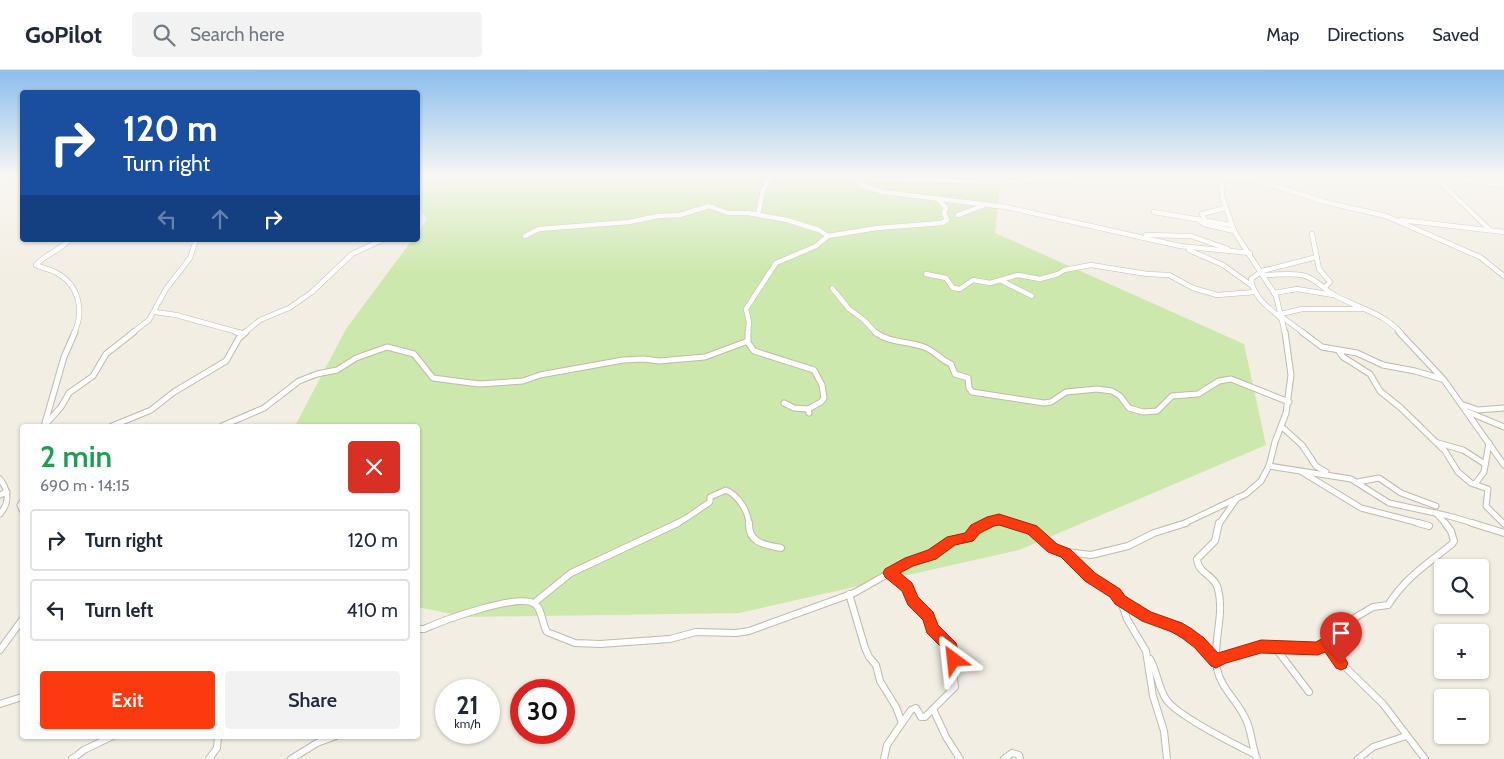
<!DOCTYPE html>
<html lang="en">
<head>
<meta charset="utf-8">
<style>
  body { margin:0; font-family:Cabin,sans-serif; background:#f2f2f3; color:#1f2937; height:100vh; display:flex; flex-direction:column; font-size:19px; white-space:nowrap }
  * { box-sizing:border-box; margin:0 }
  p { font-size:16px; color:#747a83 }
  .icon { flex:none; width:28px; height:28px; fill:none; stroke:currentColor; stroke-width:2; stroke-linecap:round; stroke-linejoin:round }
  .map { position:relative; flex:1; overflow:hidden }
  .drawer { position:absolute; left:20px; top:354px; width:400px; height:315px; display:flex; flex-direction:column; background:#fff; border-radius:5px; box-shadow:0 1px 4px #0004 }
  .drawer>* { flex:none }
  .guide { position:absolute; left:20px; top:20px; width:400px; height:152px; border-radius:5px; box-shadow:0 1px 4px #0004; background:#1a4fa0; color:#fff; overflow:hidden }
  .buttons { position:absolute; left:1434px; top:489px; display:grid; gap:10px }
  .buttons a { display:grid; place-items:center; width:55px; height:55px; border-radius:5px; background:#fff; box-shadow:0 1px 4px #0004; font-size:25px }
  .speed { position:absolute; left:435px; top:609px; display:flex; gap:10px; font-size:25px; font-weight:700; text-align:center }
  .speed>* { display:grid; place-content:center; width:65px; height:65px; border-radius:50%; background:#fff; box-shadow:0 1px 4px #0004; line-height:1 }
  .speed small { font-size:12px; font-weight:400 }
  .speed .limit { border:8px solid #d22; background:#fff; color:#111 }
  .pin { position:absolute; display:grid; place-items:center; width:42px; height:42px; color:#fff; margin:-51px -21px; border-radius:50% 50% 50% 0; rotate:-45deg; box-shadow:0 0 5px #0007 }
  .pin .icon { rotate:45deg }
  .me { position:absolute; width:55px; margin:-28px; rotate:330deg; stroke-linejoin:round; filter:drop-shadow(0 0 4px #0008) }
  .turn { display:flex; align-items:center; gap:18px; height:105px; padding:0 20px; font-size:22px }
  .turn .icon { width:65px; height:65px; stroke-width:2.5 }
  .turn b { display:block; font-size:35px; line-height:42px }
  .lanes { display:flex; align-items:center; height:48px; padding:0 20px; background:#0003; justify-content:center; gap:25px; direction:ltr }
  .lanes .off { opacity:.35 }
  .round { display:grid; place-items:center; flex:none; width:52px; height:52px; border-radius:5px; background:#f2f2f3 }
  .headline { display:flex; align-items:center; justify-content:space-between; height:85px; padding:0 20px }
  h1 { font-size:30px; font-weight:600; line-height:38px; color:#1e9e55 }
  .primary-button { display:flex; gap:10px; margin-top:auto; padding:10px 20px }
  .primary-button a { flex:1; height:58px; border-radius:5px; background:#fd3910; color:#fff; font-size:20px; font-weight:600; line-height:58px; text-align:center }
  .primary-button a+a { background:#f2f2f3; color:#1f2937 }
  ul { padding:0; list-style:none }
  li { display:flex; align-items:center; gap:15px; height:62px; margin:0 10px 8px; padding:0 10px; border:2px solid #e0e1e3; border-radius:5px }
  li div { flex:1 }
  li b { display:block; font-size:19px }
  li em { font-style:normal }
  header { display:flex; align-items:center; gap:30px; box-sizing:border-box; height:70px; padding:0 25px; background:#fff; border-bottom:1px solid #e0e1e3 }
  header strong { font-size:24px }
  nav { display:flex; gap:28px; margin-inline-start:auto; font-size:18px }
  .search { width:350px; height:45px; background:#f2f2f3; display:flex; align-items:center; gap:12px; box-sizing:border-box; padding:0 18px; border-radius:5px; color:#747a83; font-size:19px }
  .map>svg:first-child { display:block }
  .green { fill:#cce8ac }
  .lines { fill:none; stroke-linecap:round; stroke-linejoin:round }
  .minor-far2-casing { stroke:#c1b9aa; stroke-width:5.5 }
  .minor-far1-casing { stroke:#c1b9aa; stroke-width:7 }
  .minor-casing { stroke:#c1b9aa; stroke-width:8 }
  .minor-far2 { stroke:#fff; stroke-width:4.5 }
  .minor-far1 { stroke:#fff; stroke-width:5 }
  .minor { stroke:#fff; stroke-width:6 }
  .route { fill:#fd3910; stroke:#a4250a }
</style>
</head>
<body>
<header>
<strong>GoPilot</strong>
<div class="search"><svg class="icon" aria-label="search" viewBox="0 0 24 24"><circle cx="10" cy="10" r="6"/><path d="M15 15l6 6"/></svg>Search here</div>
<nav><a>Map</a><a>Directions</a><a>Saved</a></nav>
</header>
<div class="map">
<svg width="1504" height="689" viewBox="0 0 1504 689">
  <rect width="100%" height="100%" fill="#f2eee4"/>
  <path class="green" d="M 418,107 L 1001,107 L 995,163 L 1244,274 L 1266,375 L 1019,480 L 739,543 L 466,547 L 418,537 L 418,356 L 295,356 L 346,259 L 412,170 L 418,170 L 418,163 L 427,149 L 418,137 Z"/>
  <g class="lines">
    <defs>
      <g id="minor-far2">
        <path d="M 811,107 L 998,112 L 1075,107"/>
        <path d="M 1217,107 L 1254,109 L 1325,132 L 1386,146 L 1480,187 L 1504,206"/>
        <path d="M 1435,107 L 1490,160"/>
        <path d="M 853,108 L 864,116 L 883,122 L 1006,137 L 1180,176 L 1250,183"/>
        <path d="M 1221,108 L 1222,126 L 1234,161 L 1276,226 L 1285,263"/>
        <path d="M 1443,114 L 1466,110 L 1504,116"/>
        <path d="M 1154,142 L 1231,155"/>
        <path d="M 758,145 L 763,120 L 770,107"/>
        <path d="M 958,145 L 985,135"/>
        <path d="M 1197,149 L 1204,154 L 1234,161"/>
        <path d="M 1205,150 L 1202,144 L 1225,138"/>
        <path d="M 1401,150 L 1504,162"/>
        <path d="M 1312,164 L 1319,199 L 1330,212 L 1324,218"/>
        <path d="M 1146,165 L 1191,166 L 1228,179"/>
        <path d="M 525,166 L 539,159 L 629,152 L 658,146 L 680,145 L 709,136 L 728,143 L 748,143 L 787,150 L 819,160 L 828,166"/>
        <path d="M 69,170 C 60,181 45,184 36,195 C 42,198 49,199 55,202 C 79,214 85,241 74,263"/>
        <path d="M 1189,180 L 1223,195 L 1251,215"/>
        <path d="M 926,204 L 946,208 L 953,218 L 960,219 L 973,210 L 990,213 L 1018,205 L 1040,209 L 1058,204 L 1064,200 L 1091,195 L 1147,204 L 1169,205 L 1193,218 L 1217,225 L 1255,222"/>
        <path d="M 1263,205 C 1275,205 1290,203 1302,205 C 1313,207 1322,217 1331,223 C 1355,238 1382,241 1401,263"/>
        <path d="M 1000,210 L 1032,226"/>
        <path d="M 832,218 L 849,239 L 864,250 L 876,263"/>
        <path d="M 1274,223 L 1297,219 L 1333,225"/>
        <path d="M 155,242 L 176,245 L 241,263"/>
        <path d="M 1281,244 L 1302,239 L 1361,239"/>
        <path d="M 1282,247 L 1304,263"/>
        <path d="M 1282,249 C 1269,238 1253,227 1251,209 L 1262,201 L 1317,187"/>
        <path d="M 132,263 L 149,250 L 166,219 L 190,188 L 196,170"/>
        <path d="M 244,263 L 260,250 L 289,238 L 312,222 L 352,184 L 382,170"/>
        <path d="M 748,263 L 749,252 L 746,239 L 776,193 L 816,176 L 828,166 L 877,158 L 942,153 L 947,150 L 944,143 L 946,138 L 938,129"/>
      </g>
      <g id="minor-far1">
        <path d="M 236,262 L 243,264"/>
        <path d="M 875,262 C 889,273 908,271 924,277 C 935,281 941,290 951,294 L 955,304 L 968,308 L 969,318 L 972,322 L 1044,333 L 1051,332 L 1066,322 L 1097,319 L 1112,321 L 1120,326 L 1129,338 L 1143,342 L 1157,341 L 1172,326 L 1198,324 L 1219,311 L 1231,309 L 1289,332"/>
        <path d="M 1302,262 L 1322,277 L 1357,283 L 1383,295 L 1415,301 L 1442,309"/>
        <path d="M 1399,262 L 1444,310 L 1504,395"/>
        <path d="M 747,271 L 754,281 L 814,300 L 822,315 L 824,328 L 821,332 L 808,339 L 809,343"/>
        <path d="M 1338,280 L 1343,287 L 1370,304 L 1380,321 L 1401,338 L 1445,381 L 1458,402 L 1471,413 L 1488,419 L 1486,436 L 1504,454"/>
        <path d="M 784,333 L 794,338 L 808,339"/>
        <path d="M 1464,335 L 1478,340 L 1504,338"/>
        <path d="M 1468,342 L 1504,357"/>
        <path d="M 45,353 L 64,287 L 75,262"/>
        <path d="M 44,356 L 61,337 L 69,323 L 93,306 L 106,284 L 134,262"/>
        <path d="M 112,356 L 151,340 L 174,322 L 226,291 L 239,268 L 246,262"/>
        <path d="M 222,356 L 264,338 L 299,311 L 317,304 L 337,300 L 356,288 L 387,277 L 414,284 L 433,308 L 479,314 L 523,311 L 540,305 L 623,290 L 644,289 L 659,291 L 705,287 L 748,271 L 748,262"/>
        <path d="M 1282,357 L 1302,375 L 1316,396 L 1326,402"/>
        <path d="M 1438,373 L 1463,380 L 1485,394"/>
        <path d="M 1269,396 L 1351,409 L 1389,433 L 1449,446 L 1476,454"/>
        <path d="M 1302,402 L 1361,438 L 1423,454"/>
        <path d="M 0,409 C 9,421 10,432 0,444"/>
        <path d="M 1358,412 L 1379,408 L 1401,423 L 1436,436"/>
        <path d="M 1475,414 L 1484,402 L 1489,373"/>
        <path d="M 0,425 L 7,422"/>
        <path d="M 22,432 L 20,435 L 22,440"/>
        <path d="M 1436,443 L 1446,454"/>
        <path d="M 675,454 C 689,448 697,440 710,432 L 710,427 L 726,420 C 739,426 748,441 749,454"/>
        <path d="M 985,454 C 996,448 1005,451 1017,454"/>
        <path d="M 1183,454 L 1246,424 L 1261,411 L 1269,396 L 1275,372 L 1286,343 L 1291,305 L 1285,262"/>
        <path d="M 1219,454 L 1237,428"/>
      </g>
      <g id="minor">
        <path d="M 749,453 C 748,473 765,475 781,478"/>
        <path d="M 1012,453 L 1033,459 L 1044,471 L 1058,481 L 1091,485 L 1128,476 L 1154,463 L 1186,453"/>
        <path d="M 1219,453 L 1215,471 L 1197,489 C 1198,504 1215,505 1218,519 C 1225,546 1212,573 1217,599 C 1221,619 1240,633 1247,652 C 1252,664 1252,677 1257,689"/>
        <path d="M 1418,453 L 1429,456"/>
        <path d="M 1472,453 L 1504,463"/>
        <path d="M 1066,483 L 1090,507 L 1115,523 L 1120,529 L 1127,549 L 1146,581 L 1153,626 L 1164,661 L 1167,689"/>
        <path d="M 849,524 L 865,578 L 869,587 L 876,595 L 880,611 L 896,637 L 902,653"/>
        <path d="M 1120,530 L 1144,545 L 1185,564 L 1201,575 L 1216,592 L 1222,587 L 1267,576 L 1318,578 L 1328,572 L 1339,557 L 1373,537 L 1388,535 C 1407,506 1426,495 1452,474 L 1454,471 L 1451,461 L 1445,453"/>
        <path d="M 534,533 L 571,503 L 678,453"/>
        <path d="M 418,559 L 424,559 C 442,551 519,522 535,534 C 542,539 542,554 547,562 L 575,573 L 600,574 L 670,569 L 696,562 L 736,563 L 749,561 L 854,523 L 909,492 L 934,484 L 952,470 L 969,467 L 976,459 L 987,453"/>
        <path d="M 1330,571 L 1337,589 L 1383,634 L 1425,689"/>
        <path d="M 1274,576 L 1309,622"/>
        <path d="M 0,580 L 22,550"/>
        <path d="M 1150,589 C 1157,601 1158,617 1166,629 C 1175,644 1236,675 1254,684"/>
        <path d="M 0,634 L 22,627"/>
        <path d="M 933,639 L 946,667 L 960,689"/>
        <path d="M 72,689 L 84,680 L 113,666"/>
        <path d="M 209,689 L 217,678 L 218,666"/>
        <path d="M 291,689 L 317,673 L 336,666"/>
        <path d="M 884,689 L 887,675 L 911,640 L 916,638 L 921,647 L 925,647 L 955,617 L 953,602 L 954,584 L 951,578 L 932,559 L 926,544 L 912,530 L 907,517 L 889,503"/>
        <path d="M 1004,689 L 1012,683 L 1019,685 L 1020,689"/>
        <path d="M 1358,689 L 1373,677 L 1406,666"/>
      </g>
    </defs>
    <use href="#minor-far2" class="minor-far2-casing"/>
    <use href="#minor-far1" class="minor-far1-casing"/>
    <use href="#minor" class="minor-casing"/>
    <use href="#minor-far2" class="minor-far2"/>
    <use href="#minor-far1" class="minor-far1"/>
    <use href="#minor" class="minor"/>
  </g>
  <linearGradient id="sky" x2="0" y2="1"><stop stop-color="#8bbeec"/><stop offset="0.52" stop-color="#f9f7f3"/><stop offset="1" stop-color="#f9f7f3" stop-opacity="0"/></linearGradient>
  <rect width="1504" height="204" fill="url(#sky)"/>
  <path class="route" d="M 999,444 L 1037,456 L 1057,474 L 1070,479 L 1095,503 L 1120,519 L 1125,526 L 1151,542 L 1182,553 L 1192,559 L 1204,568 L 1218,583 L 1261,570 L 1316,572 L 1330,564 L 1335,565 L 1337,576 L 1348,593 L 1346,598 L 1341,600 L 1336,598 L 1325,582 L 1318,585 L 1261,583 L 1226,593 L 1216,598 L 1211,596 L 1194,577 L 1182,568 L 1172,562 L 1142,551 L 1115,534 L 1110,527 L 1085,511 L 1061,487 L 1048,482 L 1028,464 L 999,455 L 994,456 L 980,463 L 973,471 L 955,475 L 936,489 L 913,496 L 900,503 L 912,513 L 918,527 L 933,542 L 938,555 L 956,573 L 961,590 L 959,595 L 954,597 L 949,595 L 945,581 L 927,563 L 923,550 L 908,535 L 902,521 L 885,507 L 883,503 L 885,499 L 905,488 L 928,480 L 947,467 L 965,463 L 971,455 L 987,447 Z"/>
</svg>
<div class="buttons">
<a><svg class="icon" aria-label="search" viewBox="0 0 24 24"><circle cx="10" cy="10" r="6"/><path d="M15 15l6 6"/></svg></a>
<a>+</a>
<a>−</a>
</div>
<div class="speed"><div>21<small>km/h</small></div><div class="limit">30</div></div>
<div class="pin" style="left:1341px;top:593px;background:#d93025"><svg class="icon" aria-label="arrive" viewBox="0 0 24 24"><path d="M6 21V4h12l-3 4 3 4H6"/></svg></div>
<svg class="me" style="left:954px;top:590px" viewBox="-20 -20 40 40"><path d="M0-17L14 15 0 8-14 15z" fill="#fd3910" stroke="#fff" stroke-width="4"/></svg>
<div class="guide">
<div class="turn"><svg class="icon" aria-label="right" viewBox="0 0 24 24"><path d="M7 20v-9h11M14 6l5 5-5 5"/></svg><div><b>120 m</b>Turn right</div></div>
<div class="lanes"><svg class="icon off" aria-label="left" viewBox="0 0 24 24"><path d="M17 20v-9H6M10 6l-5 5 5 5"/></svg><svg class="icon off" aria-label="ahead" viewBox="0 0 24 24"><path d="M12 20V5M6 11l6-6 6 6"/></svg><svg class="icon" aria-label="right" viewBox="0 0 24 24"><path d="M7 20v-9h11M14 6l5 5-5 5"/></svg></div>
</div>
<section class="drawer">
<div class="headline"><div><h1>2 min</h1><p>690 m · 14:15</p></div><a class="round" style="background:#d93025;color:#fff"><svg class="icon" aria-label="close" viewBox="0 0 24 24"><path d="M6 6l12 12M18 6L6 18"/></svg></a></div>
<ul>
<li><svg class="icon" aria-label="right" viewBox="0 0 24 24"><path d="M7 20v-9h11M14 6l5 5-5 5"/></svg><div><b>Turn right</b></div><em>120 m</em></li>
<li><svg class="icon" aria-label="left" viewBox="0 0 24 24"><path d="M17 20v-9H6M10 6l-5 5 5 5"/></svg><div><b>Turn left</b></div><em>410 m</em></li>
</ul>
<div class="primary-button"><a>Exit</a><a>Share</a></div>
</section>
</div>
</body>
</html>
